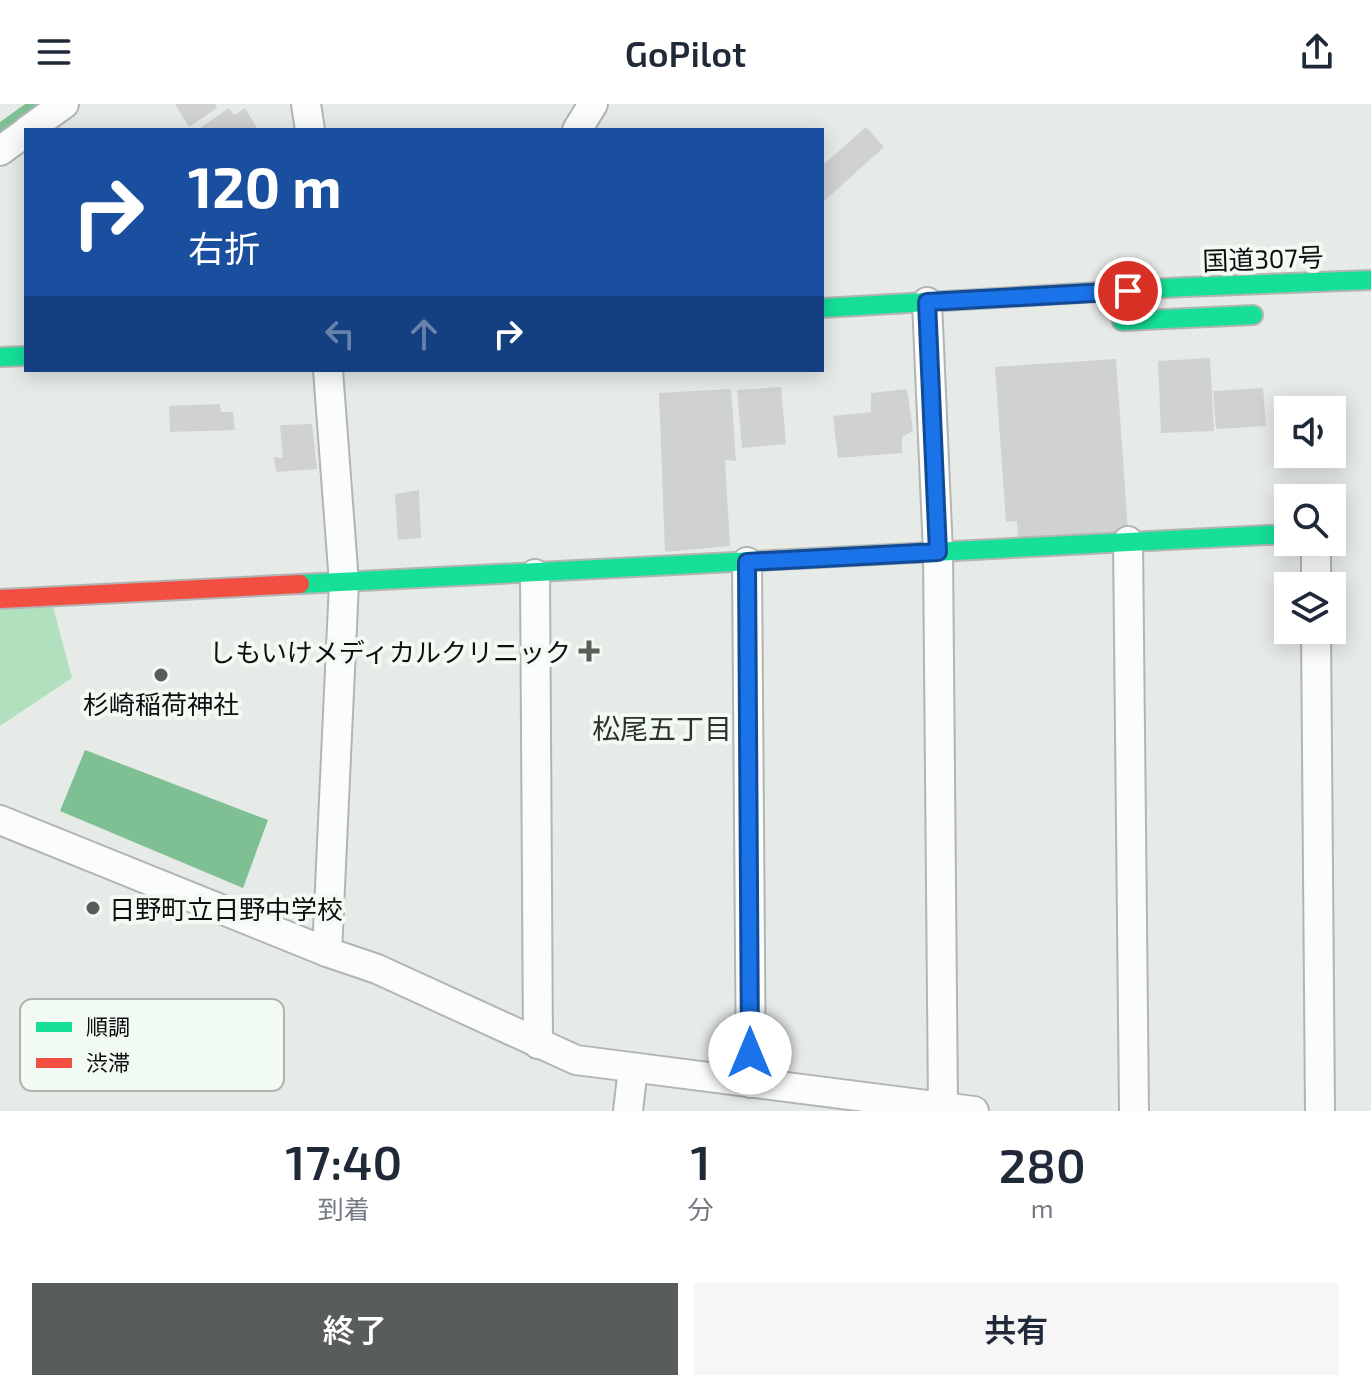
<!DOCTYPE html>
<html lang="ja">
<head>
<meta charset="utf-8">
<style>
  body { margin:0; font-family:"Exo 2","Noto Sans JP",sans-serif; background:#f6f6f7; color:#1f2937; height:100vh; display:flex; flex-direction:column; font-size:30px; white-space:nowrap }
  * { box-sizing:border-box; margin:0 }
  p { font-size:26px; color:#747a83 }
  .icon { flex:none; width:44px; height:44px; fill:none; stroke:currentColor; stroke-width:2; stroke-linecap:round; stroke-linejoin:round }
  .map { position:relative; height:1007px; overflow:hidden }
  .drawer { display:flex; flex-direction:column; background:#fff; flex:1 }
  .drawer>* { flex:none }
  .guide { position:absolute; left:24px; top:24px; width:800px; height:244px; border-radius:0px; box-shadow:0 4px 20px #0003; background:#1a4fa0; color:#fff; overflow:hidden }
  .controls { position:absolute; left:1274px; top:292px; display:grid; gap:16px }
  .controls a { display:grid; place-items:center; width:72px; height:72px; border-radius:0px; background:#fff; box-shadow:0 4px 20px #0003; font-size:40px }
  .pin { position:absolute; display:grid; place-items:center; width:68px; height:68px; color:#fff; margin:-34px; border:4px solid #fff; border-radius:50%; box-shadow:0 2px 8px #0007 }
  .me { position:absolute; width:88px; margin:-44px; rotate:0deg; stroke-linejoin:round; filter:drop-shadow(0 0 6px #0008) }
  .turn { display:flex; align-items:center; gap:28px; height:168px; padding:0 32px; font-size:36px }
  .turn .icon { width:104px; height:104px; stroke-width:2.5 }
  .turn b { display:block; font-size:56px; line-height:68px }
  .lanes { display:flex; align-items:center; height:76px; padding:0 32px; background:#0003; justify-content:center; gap:40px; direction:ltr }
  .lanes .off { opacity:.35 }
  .eta { display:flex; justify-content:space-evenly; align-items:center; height:136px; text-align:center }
  .eta b { font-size:48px; font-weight:600; line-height:56px }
  .primary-button { display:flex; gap:16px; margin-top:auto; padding:16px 32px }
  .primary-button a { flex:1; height:92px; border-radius:0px; background:#595d5a; color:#fff; font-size:32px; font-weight:600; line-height:92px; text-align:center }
  .primary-button a+a { background:#f6f6f7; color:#1f2937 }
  header { display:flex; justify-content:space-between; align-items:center; height:104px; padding:0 32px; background:#fff; font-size:36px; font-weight:600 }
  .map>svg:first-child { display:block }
  .green { fill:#b0e0be }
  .water { fill:#7ebf93 }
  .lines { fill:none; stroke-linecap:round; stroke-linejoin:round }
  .stream { stroke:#7ebf93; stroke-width:8 }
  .building { fill:#cfd2d0 }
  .street-casing { stroke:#b2b5b3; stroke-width:32 }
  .fast-casing { stroke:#b2b5b3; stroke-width:22 }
  .jam-casing { stroke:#b2b5b3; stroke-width:22 }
  .street { stroke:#fbfcfc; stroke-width:28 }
  .fast { stroke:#16e098; stroke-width:18 }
  .jam { stroke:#f24e42; stroke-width:18 }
  .route-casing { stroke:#114b97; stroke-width:20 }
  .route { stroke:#1a73e8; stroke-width:14 }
  .poi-dot { fill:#595d5a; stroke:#f2faf4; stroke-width:3 }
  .labels { text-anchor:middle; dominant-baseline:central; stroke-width:8; stroke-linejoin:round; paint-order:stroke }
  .street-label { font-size:26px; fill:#0d100e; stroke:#f2faf4 }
  .poi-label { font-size:26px; fill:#0d100e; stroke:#f2faf4; text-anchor:end }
  .neighbourhood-label { font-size:28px; fill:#2b312c; stroke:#f2faf4 }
  .key { fill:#f2faf4; stroke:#adb4af; stroke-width:2 }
  .key-label { font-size:22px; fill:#0d100e }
</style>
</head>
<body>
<header><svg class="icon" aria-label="menu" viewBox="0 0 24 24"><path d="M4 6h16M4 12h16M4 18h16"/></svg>GoPilot<svg class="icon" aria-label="share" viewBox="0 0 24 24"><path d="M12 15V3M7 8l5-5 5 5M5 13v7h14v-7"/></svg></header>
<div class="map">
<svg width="1371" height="1007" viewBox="0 0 1371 1007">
  <rect width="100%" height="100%" fill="#e7ebe8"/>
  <path class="green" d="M 53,503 L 72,574 L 0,622 L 0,506 Z"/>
  <path class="water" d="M 85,646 L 268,716 L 243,784 L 60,707 Z"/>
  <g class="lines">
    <path class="stream" d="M 0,23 L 32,0"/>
  </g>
  <g class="building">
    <path d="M 175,0 L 215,0 L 217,4 L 189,23 Z"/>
    <path d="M 229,4 L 234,11 L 245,4 L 258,26 L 201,26 L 200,24 Z"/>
    <path d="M 866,23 L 884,43 L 822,99 L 822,62 Z"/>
    <path d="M 1210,254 L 1214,327 L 1161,329 L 1158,257 Z"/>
    <path d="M 1116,255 L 1128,427 L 1018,435 L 1017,417 L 1006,418 L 995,263 Z"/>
    <path d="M 781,283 L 786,340 L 742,344 L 737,286 Z"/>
    <path d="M 1263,284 L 1266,322 L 1216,325 L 1213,287 Z"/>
    <path d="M 731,285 L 736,357 L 725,356 L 730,442 L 665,448 L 659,289 Z"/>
    <path d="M 907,285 L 913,327 L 902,333 L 902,349 L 838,354 L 833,312 L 871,308 L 871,289 Z"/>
    <path d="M 220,300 L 221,308 L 233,308 L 235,326 L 170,328 L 169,302 Z"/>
    <path d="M 312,320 L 317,365 L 276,368 L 274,353 L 283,354 L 280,321 Z"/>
    <path d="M 419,386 L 421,434 L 398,436 L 395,390 Z"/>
  </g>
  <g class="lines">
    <defs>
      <g id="street">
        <path d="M 306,0 L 310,26"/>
        <path d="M 28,26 L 64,0"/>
        <path d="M 577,26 L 593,0"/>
        <path d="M 0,47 L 26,28"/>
        <path d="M 927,198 L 938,448 L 943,1003"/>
        <path d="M 1128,437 L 1134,1007"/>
        <path d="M 1316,438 L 1316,482"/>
        <path d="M 747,458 L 751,979"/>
        <path d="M 535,470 L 538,940"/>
        <path d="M 1316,526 L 1320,1007"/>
        <path d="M 0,716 L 327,848 L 377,865 L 576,956 L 974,1007"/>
        <path d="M 327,848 L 344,479 L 328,266"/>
        <path d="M 628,1007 L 633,964"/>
      </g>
      <g id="fast">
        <path d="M 822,204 L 1185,183 L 1371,176"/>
        <path d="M 1122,217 L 1253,211"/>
        <path d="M 0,253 L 26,252"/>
        <path d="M 300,480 L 1288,430"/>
      </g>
      <path id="jam" d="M 0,495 L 300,480"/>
    </defs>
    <use href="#street" class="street-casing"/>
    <use href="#fast" class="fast-casing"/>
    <use href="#jam" class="jam-casing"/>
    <use href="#street" class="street"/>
    <use href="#fast" class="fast"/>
    <use href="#jam" class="jam"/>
  </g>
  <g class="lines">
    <defs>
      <path id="route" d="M 750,949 L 747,458 L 938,448 L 927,198 L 1128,187"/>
    </defs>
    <use href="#route" class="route-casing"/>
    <use href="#route" class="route"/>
  </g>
  <g class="poi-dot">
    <path d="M585 535h8v8h8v8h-8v8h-8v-8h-8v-8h8z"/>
    <circle cx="161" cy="571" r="8"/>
    <circle cx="93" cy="804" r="8"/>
  </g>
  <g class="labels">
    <g class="street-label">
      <text transform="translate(1263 154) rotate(-2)">国道307号</text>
    </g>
    <g class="poi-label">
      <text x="571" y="547">しもいけメディカルクリニック</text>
      <text x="161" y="599" text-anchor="middle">杉崎稲荷神社</text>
      <text x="109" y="804" text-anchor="start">日野町立日野中学校</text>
    </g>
    <g class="neighbourhood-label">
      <text x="662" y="624">松尾五丁目</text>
    </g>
  </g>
  <rect x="20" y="895" width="264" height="92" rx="12" class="key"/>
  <rect x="36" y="918" width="36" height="10" fill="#16e098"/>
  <rect x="36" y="954" width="36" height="10" fill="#f24e42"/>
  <g class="key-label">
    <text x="86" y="931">順調</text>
    <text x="86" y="967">渋滞</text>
  </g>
</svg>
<div class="controls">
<a><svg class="icon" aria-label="sound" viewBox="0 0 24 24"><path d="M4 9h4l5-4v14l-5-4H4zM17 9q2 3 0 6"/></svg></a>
<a><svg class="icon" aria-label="search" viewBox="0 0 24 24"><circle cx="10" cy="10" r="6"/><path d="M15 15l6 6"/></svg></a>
<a><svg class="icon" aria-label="layers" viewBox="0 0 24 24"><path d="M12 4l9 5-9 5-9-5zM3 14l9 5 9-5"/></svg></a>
</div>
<div class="pin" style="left:1128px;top:187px;background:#d93025"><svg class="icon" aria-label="arrive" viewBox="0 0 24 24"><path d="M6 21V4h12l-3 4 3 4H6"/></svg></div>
<svg class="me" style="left:750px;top:949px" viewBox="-20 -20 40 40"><circle r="19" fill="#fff"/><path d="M0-13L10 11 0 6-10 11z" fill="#1a73e8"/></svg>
<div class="guide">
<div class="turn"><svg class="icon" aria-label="right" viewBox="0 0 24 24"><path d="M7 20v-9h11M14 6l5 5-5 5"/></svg><div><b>120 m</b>右折</div></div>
<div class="lanes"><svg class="icon off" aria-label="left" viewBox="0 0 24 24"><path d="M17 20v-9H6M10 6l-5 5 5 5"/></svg><svg class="icon off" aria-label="ahead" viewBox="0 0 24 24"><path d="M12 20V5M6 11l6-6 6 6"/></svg><svg class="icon" aria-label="right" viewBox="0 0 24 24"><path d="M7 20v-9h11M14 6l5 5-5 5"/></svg></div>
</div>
</div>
<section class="drawer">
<div class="eta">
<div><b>17:40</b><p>到着</p></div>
<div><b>1</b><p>分</p></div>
<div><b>280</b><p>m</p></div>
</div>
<div class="primary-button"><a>終了</a><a>共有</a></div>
</section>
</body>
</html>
